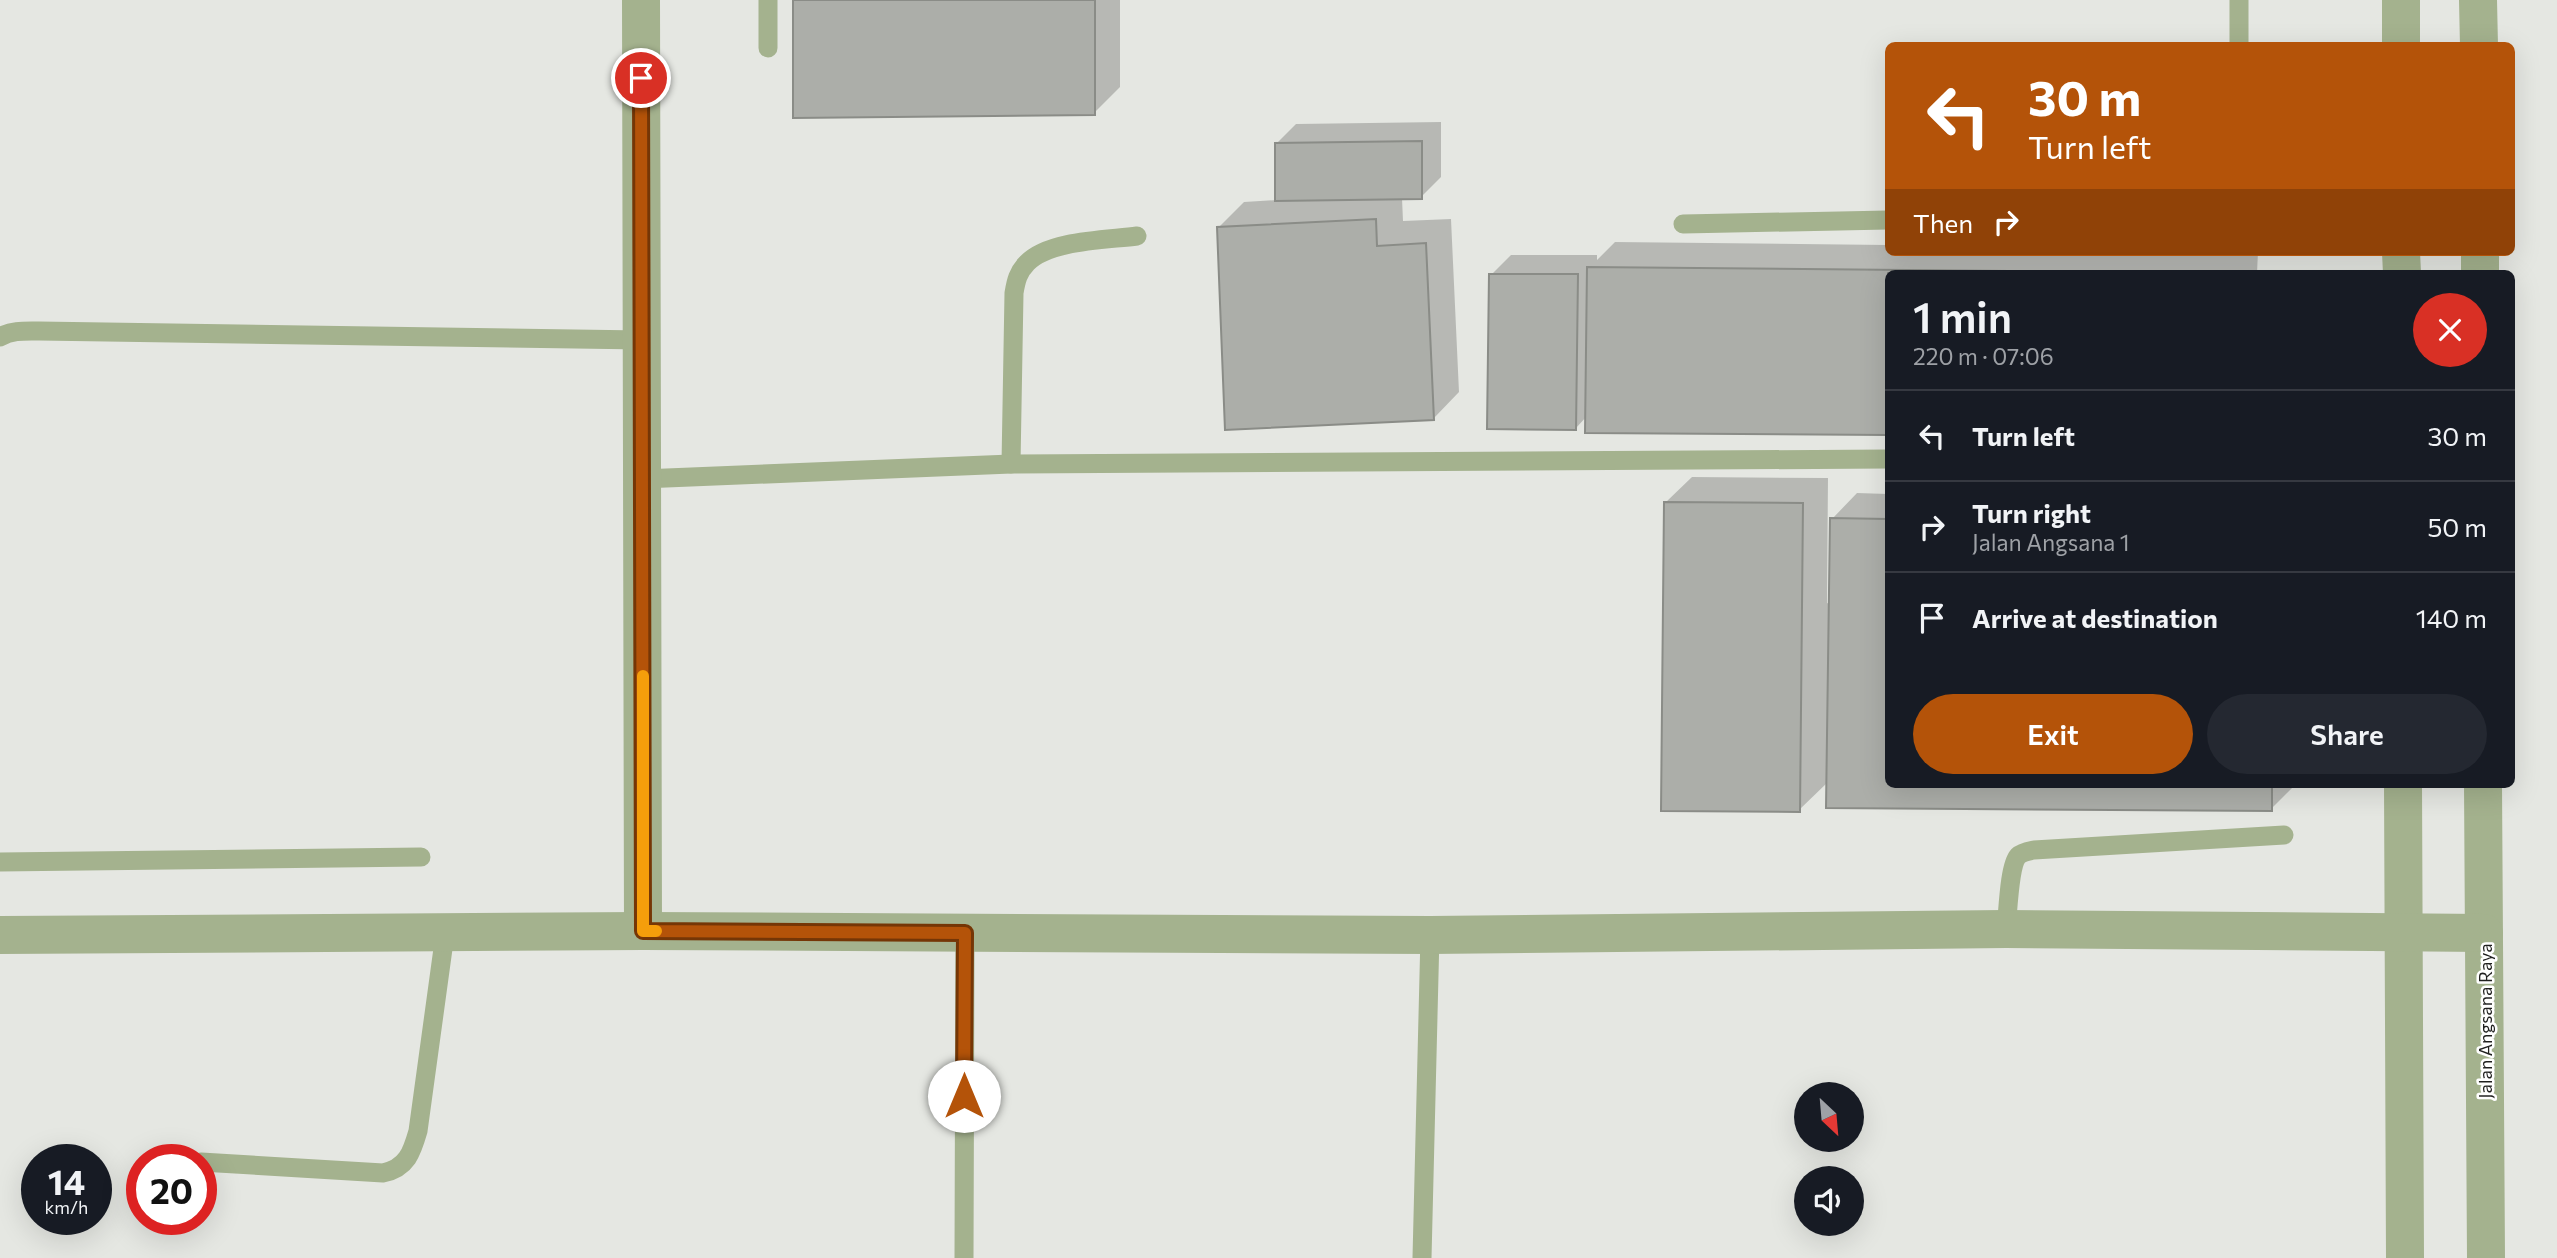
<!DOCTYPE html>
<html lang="en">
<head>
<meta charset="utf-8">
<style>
  body { margin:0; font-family:Commissioner,sans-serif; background:#242831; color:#f1f3f6; height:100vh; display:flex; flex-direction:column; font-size:26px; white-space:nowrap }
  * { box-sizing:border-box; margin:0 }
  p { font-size:23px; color:#9ea1a6 }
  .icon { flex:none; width:38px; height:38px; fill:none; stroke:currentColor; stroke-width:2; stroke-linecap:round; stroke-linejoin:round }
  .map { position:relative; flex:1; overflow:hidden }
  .side { position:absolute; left:1885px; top:270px; width:630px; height:518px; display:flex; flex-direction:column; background:#171b24; border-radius:10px; box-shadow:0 7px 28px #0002 }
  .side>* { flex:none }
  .hud { position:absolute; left:1885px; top:42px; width:630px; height:214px; border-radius:10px; box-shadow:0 7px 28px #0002; background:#b45309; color:#fff; overflow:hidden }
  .needle { width:46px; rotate:154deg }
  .controls { position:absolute; left:1794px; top:1082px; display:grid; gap:14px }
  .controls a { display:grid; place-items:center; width:70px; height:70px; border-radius:50%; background:#171b24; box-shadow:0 7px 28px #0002; font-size:35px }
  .speed { position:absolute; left:21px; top:1144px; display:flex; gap:14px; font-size:35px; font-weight:700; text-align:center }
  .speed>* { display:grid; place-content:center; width:91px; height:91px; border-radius:50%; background:#171b24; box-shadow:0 7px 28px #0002; line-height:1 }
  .speed small { font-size:18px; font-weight:400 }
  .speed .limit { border:10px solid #d22; background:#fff; color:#111 }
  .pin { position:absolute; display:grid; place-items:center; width:60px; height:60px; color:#fff; margin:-30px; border:4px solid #fff; border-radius:50%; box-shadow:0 2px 7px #0007 }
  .me { position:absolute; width:77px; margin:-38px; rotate:0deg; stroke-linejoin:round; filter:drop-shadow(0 0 5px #0008) }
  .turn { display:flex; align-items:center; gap:24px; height:147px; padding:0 28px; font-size:32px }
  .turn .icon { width:91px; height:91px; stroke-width:2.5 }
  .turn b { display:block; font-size:49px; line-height:60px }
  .then { display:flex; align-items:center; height:66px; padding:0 28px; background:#0003; gap:14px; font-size:26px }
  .round { display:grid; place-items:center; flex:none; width:74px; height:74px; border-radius:37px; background:#242831 }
  .head { display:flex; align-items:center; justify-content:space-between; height:119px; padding:0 28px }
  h1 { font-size:42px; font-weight:600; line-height:52px }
  .button { display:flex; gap:14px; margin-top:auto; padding:14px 28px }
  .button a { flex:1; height:80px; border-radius:42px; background:#b45309; color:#fff; font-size:28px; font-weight:600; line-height:80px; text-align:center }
  .button a+a { background:#242831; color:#f1f3f6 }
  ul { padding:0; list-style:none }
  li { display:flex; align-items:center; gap:21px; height:91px; padding:0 28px; border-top:2px solid #363941 }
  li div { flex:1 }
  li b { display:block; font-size:26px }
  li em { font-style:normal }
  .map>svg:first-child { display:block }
  .shadow { fill:#0003 }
  .building { fill:#acaea9; stroke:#8a8c87; stroke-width:2 }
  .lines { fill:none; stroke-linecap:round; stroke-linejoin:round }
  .lane { stroke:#a4b28e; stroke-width:19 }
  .street { stroke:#a4b28e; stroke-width:38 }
  .route-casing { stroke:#753606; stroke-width:18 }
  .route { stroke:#b45309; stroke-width:12 }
  .slow { stroke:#f59e0b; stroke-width:12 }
  .labels { text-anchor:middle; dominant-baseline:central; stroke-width:5; stroke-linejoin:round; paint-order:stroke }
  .street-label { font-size:18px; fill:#1f1f1e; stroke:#fff }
</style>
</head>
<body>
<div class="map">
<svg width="2557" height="1258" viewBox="0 0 2557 1258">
  <rect width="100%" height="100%" fill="#e5e7e2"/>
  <g class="shadow">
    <path d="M 794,0 L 1120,0 L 1120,87 L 1094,113 Z"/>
    <path d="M 1441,122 L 1441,177 L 1421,197 L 1402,198 L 1403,221 L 1451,219 L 1459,392 L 1434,418 L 1218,228 L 1244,202 L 1277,200 L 1276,144 L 1296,124 Z"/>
    <path d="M 1615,242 L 1888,245 L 1888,252 L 2258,252 L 2257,273 L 1888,273 L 1888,433 L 1587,431 L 1587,416 L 1576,428 L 1491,275 L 1511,255 L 1597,255 L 1597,260 Z"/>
    <path d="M 1692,477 L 1828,478 L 1827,603 L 1830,604 L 1832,519 L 1857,493 L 1888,494 L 1888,784 L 2296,784 L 2271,809 L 1828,782 L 1799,810 L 1666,502 Z"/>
  </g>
  <g class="building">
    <path d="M 793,0 L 1095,0 L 1095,115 L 793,118 Z"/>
    <path d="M 1422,141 L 1422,199 L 1275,201 L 1275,143 Z"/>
    <path d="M 1376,219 L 1377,246 L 1426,243 L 1434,420 L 1225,430 L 1217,227 Z"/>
    <path d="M 1587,267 L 2233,273 L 1888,273 L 1888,435 L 1585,433 Z"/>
    <path d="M 1489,274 L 1578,274 L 1576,430 L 1487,429 Z"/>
    <path d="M 1664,502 L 1803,503 L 1800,812 L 1661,811 Z"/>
    <path d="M 1830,518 L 1888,519 L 1888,784 L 2272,784 L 2272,811 L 1826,808 Z"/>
  </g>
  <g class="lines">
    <g class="lane">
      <path d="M 768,0 L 768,48"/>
      <path d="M 2239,0 L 2239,46"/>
      <path d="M 1683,224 L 1888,220"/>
      <path d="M 0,337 C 12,330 25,331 39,331 L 642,340"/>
      <path d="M 1011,464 L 1014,293 C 1016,281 1018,272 1027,263 C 1049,240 1107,240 1137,236"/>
      <path d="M 642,479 L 1011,464 L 1888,459"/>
      <path d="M 0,862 L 421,857"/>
      <path d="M 2006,929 C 2008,914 2009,866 2018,856 C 2022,852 2029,851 2034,850 L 2284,835"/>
      <path d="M 201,1162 L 383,1173 C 407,1168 412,1152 418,1131 L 445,934"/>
      <path d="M 964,1258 L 965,934"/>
      <path d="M 1422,1258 L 1430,935"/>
    </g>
    <g class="street">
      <path d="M 641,0 L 643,931"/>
      <path d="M 2401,0 L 2401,46"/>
      <path d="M 2478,0 L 2479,46"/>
      <path d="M 2401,252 L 2402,273"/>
      <path d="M 2480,252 L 2480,273"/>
      <path d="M 2403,784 L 2405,1258"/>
      <path d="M 2483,784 L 2486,1258"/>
      <path d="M 0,935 L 643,931 L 1430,935 L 2006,929 L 2484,933"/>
    </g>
  </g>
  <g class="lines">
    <defs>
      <path id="route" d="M 641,78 L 643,931 L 965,933 L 964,1096"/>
    </defs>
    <use href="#route" class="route-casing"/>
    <use href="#route" class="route"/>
    <path class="slow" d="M 643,676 L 643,931 L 656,931"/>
  </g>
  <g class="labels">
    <g class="street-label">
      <text transform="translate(2485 1021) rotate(-90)">Jalan Angsana Raya</text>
    </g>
  </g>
</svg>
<div class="controls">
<a><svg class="needle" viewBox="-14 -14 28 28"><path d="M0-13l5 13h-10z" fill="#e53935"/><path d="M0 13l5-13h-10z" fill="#9ea1a6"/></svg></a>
<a><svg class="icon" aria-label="sound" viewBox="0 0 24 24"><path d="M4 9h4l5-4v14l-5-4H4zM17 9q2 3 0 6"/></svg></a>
</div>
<div class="speed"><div>14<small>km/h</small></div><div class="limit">20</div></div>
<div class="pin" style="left:641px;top:78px;background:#d93025"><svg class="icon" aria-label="arrive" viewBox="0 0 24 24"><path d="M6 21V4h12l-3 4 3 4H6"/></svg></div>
<svg class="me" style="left:964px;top:1096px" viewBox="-20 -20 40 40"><circle r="19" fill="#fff"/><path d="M0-13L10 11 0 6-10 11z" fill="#b45309"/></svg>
<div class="hud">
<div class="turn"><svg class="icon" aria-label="left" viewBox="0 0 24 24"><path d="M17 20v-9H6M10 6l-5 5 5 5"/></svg><div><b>30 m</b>Turn left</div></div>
<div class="then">Then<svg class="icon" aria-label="right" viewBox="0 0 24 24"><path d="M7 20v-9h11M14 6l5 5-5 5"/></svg></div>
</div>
<section class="side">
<div class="head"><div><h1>1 min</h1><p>220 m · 07:06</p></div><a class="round" style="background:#d93025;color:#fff"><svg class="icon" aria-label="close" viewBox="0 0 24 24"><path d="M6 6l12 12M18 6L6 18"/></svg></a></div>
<ul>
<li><svg class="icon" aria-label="left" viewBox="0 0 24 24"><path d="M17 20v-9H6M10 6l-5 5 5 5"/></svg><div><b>Turn left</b></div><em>30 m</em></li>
<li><svg class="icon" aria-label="right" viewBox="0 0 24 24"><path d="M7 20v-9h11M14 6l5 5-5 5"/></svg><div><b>Turn right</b><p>Jalan Angsana 1</p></div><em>50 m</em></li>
<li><svg class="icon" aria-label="arrive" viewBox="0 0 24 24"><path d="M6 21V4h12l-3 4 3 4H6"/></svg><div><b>Arrive at destination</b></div><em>140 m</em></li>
</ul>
<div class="button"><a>Exit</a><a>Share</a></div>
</section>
</div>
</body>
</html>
